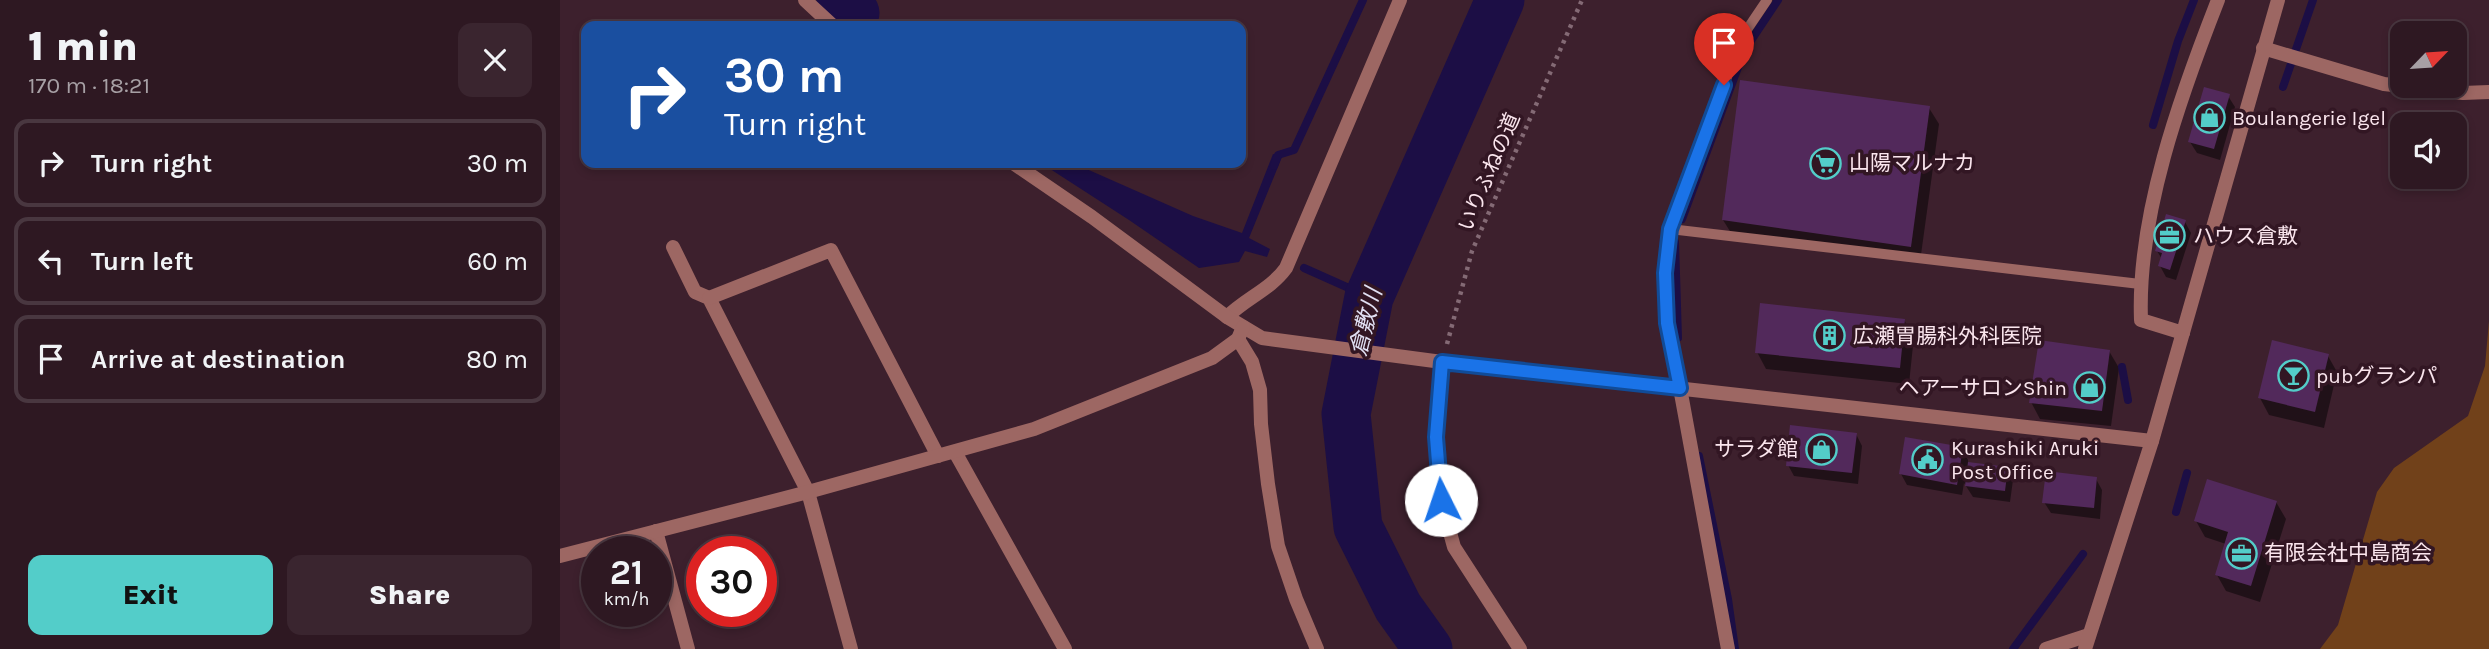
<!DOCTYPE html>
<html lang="en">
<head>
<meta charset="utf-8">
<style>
  body { margin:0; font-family:Karla,"Noto Sans JP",sans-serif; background:#3a252f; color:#f1f3f6; height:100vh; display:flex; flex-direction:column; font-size:26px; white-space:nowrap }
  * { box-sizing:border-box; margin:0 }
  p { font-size:23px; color:#a7a0a5 }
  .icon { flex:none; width:38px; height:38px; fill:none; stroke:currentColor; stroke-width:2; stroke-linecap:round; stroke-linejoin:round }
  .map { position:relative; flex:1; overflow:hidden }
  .panel { display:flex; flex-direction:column; background:#2e1822; width:560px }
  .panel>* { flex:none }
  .guide { position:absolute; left:21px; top:21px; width:665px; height:147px; border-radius:14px; box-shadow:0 4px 10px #0003,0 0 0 2px #493740; background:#1a4fa0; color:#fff; overflow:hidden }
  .needle { width:46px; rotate:65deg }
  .controls { position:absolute; left:1830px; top:21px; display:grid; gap:14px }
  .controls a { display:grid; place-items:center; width:77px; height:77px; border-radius:14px; background:#2e1822; box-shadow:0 4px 10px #0003,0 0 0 2px #493740; font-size:35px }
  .speed { position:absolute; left:21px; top:536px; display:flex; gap:14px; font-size:35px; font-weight:700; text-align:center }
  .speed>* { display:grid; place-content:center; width:91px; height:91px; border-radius:50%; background:#2e1822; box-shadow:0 4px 10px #0003,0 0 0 2px #493740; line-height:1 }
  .speed small { font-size:18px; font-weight:400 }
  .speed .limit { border:10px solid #d22; background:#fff; color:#111 }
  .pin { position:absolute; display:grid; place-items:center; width:60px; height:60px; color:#fff; margin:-72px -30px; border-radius:50% 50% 50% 0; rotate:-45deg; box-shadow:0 0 7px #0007 }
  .pin .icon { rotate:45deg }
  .me { position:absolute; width:77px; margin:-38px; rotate:356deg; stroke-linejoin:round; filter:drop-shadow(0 0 5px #0008) }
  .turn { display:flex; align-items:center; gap:24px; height:147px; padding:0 28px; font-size:32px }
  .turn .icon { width:91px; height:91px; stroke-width:2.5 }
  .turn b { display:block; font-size:49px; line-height:60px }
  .round { display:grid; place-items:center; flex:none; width:74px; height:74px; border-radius:14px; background:#3a252f }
  .overview { display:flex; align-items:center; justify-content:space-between; height:119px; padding:0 28px }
  h1 { font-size:42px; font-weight:800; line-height:52px }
  .primary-button { display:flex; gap:14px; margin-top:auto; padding:14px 28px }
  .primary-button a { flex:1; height:80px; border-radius:14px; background:#53cdc9; color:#111; font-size:28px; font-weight:800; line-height:80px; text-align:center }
  .primary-button a+a { background:#3a252f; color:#f1f3f6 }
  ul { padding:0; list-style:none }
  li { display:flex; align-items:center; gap:21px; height:88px; margin:0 14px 10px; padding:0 14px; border:4px solid #493740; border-radius:14px }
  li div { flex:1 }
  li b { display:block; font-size:26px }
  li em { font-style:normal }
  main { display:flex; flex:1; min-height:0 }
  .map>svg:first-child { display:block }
  .green { fill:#71411a }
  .water { fill:#1c0e45 }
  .shadow { fill:#0007 }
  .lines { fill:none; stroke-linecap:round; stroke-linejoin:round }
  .stream { stroke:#1c0e45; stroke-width:8 }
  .river { stroke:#1c0e45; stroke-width:49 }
  .building { fill:#52295b }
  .path { stroke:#846a75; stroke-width:4.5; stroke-dasharray:3.5 5; stroke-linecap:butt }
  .service { stroke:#9d6763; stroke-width:10 }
  .minor { stroke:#9d6763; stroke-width:14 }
  .tertiary { stroke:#9d6763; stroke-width:14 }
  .route-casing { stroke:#114b97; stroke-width:18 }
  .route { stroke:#1a73e8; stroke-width:12 }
  .labels { text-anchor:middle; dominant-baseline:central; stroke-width:7; stroke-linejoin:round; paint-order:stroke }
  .poi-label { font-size:21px; fill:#fae5ed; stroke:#321623; text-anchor:start }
  .street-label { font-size:21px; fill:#fae5ed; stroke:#321623 }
  .water-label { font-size:23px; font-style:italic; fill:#e1e0f3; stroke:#321623 }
</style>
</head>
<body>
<main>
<section class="panel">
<div class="overview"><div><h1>1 min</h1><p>170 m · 18:21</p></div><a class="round"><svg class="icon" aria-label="close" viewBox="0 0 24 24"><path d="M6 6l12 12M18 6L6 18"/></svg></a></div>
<ul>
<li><svg class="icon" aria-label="right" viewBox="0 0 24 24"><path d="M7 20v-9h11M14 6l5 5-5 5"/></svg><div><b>Turn right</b></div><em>30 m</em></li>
<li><svg class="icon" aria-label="left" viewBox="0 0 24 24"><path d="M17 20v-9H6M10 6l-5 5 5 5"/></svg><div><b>Turn left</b></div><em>60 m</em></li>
<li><svg class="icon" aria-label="arrive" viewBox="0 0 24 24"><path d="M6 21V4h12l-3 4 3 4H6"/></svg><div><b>Arrive at destination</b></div><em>80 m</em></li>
</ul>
<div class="primary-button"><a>Exit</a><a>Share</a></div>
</section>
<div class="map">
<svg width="1929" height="649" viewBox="0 0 1929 649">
  <rect width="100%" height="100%" fill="#3d202d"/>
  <path class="green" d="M 1929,321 L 1929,649 L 1760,649 L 1778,625 L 1817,492 L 1834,468 L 1908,416 L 1925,366 Z"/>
  <path class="water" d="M 713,154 L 722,157 L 689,238 L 710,249 L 707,257 L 685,251 L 679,262 L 639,268 L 569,220 L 484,165 L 485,163 L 513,163 L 633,216 L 682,233 Z"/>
  <g class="shadow">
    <path d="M 1668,96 L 1675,107 L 1660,160 L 1637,153 L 1630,142 Z"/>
    <path d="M 1369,108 L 1379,124 L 1360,262 L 1173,236 L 1163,220 Z"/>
    <path d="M 1625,222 L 1631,233 L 1616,280 L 1606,277 L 1600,266 L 1602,259 L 1597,251 Z"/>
    <path d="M 1344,320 L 1354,336 L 1349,384 L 1206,369 L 1197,352 Z"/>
    <path d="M 1549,351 L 1559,368 L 1551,426 L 1480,419 L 1471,402 Z"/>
    <path d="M 1768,356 L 1777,372 L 1764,428 L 1709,415 L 1700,398 Z"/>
    <path d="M 1296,434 L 1302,446 L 1298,484 L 1234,476 L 1228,465 Z"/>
    <path d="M 1402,448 L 1408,460 L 1408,464 L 1446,469 L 1453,480 L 1450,502 L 1413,497 L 1404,483 L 1402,495 L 1347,485 L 1341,474 Z"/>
    <path d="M 1536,479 L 1542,490 L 1540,519 L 1491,513 L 1484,502 Z"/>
    <path d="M 1716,502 L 1726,519 L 1700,602 L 1666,591 L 1657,575 L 1666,544 L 1645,537 L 1636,521 Z"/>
  </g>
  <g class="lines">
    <g class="stream">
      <path d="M 295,13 L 309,26"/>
      <path d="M 1723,87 L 1753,0"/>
      <path d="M 1593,125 L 1618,41 L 1634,0"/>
      <path d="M 714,166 L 718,155 L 734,150 L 803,0"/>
      <path d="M 1122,219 L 1184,51 L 1218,0"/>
      <path d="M 1115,242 L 1118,338"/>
      <path d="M 744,268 L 809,297"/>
      <path d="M 1562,367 L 1568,400"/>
      <path d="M 1139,456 L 1168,599 L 1175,649"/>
      <path d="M 1616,512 L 1627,473"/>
      <path d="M 1453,649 L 1523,554"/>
    </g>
    <g class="river">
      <path d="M 281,0 L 295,13"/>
      <path d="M 868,649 L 838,607 L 798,527 L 786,414 L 809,297 L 940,0"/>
    </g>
  </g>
  <g class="building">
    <path d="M 1180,80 L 1370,106 L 1351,247 L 1162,220 Z"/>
    <path d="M 1644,87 L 1670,94 L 1654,149 L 1628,142 Z"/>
    <path d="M 1606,214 L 1626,220 L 1610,270 L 1598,266 L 1602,253 L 1595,251 Z"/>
    <path d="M 1200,303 L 1345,319 L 1340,368 L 1195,353 Z"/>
    <path d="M 1479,340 L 1550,350 L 1542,411 L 1469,403 Z"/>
    <path d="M 1712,340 L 1769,354 L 1755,412 L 1698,398 Z"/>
    <path d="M 1230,425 L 1297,433 L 1292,473 L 1226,466 Z"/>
    <path d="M 1345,437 L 1403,447 L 1397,485 L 1339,474 Z"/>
    <path d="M 1408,462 L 1448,467 L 1445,491 L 1405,486 Z"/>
    <path d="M 1486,471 L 1537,477 L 1534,508 L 1482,503 Z"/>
    <path d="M 1647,479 L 1717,501 L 1691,586 L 1655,575 L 1668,532 L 1634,521 Z"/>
  </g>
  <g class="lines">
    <path class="path" d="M 887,344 L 912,251 L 1022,0"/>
    <g class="service">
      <path d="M 1110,229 L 1580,284"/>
      <path d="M 1120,388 L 1107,323 L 1105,273 L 1110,229 L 1182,37 L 1207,0"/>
    </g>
    <g class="minor">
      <path d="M 113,247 L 135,292 L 149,298 L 248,492 L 291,649"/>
      <path d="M 149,298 L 271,250 L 378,456"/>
      <path d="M 667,317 C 686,298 710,290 726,268 L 840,0"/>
      <path d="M 1623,333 L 1581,320 C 1577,216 1620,97 1658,0"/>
      <path d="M 678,339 L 692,362 L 700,390 L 701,424 L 708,484 L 718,546 L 736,599 L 757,649"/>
      <path d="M 882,362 L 876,437 L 881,500 L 894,547 L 960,649"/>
      <path d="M 1120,388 L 1168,649"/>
      <path d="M 395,452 L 505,649"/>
      <path d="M 96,531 L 128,649"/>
      <path d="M 1486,649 L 1529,635"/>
    </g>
    <g class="tertiary">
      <path d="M 245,0 L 273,26"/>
      <path d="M 1703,48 L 1824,84 L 1903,93 L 1929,92"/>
      <path d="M 453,163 L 532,217 L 667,317 L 702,338 L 882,362 L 1592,441"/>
      <path d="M 0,556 L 248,492 L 474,429 L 652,358 L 678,339 L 683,327"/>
      <path d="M 1525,649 L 1592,441 L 1718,0"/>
    </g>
  </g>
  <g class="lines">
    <defs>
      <path id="route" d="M 881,500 L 876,437 L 882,362 L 1120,388 L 1107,323 L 1105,273 L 1110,229 L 1164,85"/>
    </defs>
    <use href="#route" class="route-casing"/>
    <use href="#route" class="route"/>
  </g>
  <defs>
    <symbol id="shop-ring" viewBox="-11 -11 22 22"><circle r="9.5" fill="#321623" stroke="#53cdc9" stroke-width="1.5"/><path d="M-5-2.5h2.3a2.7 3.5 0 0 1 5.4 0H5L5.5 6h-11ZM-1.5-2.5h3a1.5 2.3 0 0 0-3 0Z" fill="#53cdc9"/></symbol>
    <symbol id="supermarket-ring" viewBox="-11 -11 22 22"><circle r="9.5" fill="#321623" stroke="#53cdc9" stroke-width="1.5"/><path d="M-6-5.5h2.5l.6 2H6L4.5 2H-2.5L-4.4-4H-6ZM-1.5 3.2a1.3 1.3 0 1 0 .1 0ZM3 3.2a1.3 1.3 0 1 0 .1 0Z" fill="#53cdc9"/></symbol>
    <symbol id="office-ring" viewBox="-11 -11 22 22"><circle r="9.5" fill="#321623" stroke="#53cdc9" stroke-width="1.5"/><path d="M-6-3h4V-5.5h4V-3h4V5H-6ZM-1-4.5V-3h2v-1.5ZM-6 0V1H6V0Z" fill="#53cdc9"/></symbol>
    <symbol id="building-ring" viewBox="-11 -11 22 22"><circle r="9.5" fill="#321623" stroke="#53cdc9" stroke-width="1.5"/><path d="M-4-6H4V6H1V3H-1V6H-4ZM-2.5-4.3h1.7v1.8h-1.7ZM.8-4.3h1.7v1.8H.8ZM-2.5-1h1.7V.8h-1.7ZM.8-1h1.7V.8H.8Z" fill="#53cdc9"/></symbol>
    <symbol id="bar-ring" viewBox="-11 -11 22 22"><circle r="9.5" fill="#321623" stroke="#53cdc9" stroke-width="1.5"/><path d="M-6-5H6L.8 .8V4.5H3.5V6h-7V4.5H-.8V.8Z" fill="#53cdc9"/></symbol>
    <symbol id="civic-ring" viewBox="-11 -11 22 22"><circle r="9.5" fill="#321623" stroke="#53cdc9" stroke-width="1.5"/><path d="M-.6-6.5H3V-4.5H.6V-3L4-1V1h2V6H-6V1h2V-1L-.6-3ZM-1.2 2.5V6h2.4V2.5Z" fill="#53cdc9"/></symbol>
  </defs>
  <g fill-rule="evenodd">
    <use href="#shop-ring" x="1632" y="100" width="35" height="35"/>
    <use href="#supermarket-ring" x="1248" y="146" width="35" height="35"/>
    <use href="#office-ring" x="1592" y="218" width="35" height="35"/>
    <use href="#building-ring" x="1252" y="318" width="35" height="35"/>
    <use href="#bar-ring" x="1716" y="358" width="35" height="35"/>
    <use href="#shop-ring" x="1512" y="370" width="35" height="35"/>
    <use href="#shop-ring" x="1244" y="432" width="35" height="35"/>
    <use href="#civic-ring" x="1350" y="442" width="35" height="35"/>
    <use href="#office-ring" x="1664" y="536" width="35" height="35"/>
  </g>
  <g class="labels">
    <g class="poi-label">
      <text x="1672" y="118">Boulangerie Igel</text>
      <text x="1289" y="163">山陽マルナカ</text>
      <text x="1633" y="236">ハウス倉敷</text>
      <text x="1293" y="336">広瀬胃腸科外科医院</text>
      <text x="1756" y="376">pubグランパ</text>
      <text x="1507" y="388" text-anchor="end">ヘアーサロンShin</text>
      <text x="1391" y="448">Kurashiki Aruki<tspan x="1391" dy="24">Post Office</tspan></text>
      <text x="1238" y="449" text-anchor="end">サラダ館</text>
      <text x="1704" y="553">有限会社中島商会</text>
    </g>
    <g class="street-label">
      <text transform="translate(929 172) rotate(-67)">いりふねの道</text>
    </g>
    <g class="water-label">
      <text transform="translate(806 322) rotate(-76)">倉敷川</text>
    </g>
  </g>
</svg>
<div class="controls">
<a><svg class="needle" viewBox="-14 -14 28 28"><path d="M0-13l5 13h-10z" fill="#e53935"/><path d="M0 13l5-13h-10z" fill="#a7a0a5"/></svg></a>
<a><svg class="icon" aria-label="sound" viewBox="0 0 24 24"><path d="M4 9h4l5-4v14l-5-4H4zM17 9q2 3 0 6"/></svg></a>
</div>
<div class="speed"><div>21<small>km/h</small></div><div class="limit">30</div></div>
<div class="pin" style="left:1164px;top:85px;background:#d93025"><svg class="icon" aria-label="arrive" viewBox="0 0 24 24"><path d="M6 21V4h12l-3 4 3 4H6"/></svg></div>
<svg class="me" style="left:881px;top:500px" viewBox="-20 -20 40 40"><circle r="19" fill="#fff"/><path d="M0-13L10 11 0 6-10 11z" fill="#1a73e8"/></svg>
<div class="guide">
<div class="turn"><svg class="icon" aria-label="right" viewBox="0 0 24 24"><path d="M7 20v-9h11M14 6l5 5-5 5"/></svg><div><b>30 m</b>Turn right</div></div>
</div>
</div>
</main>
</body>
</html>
